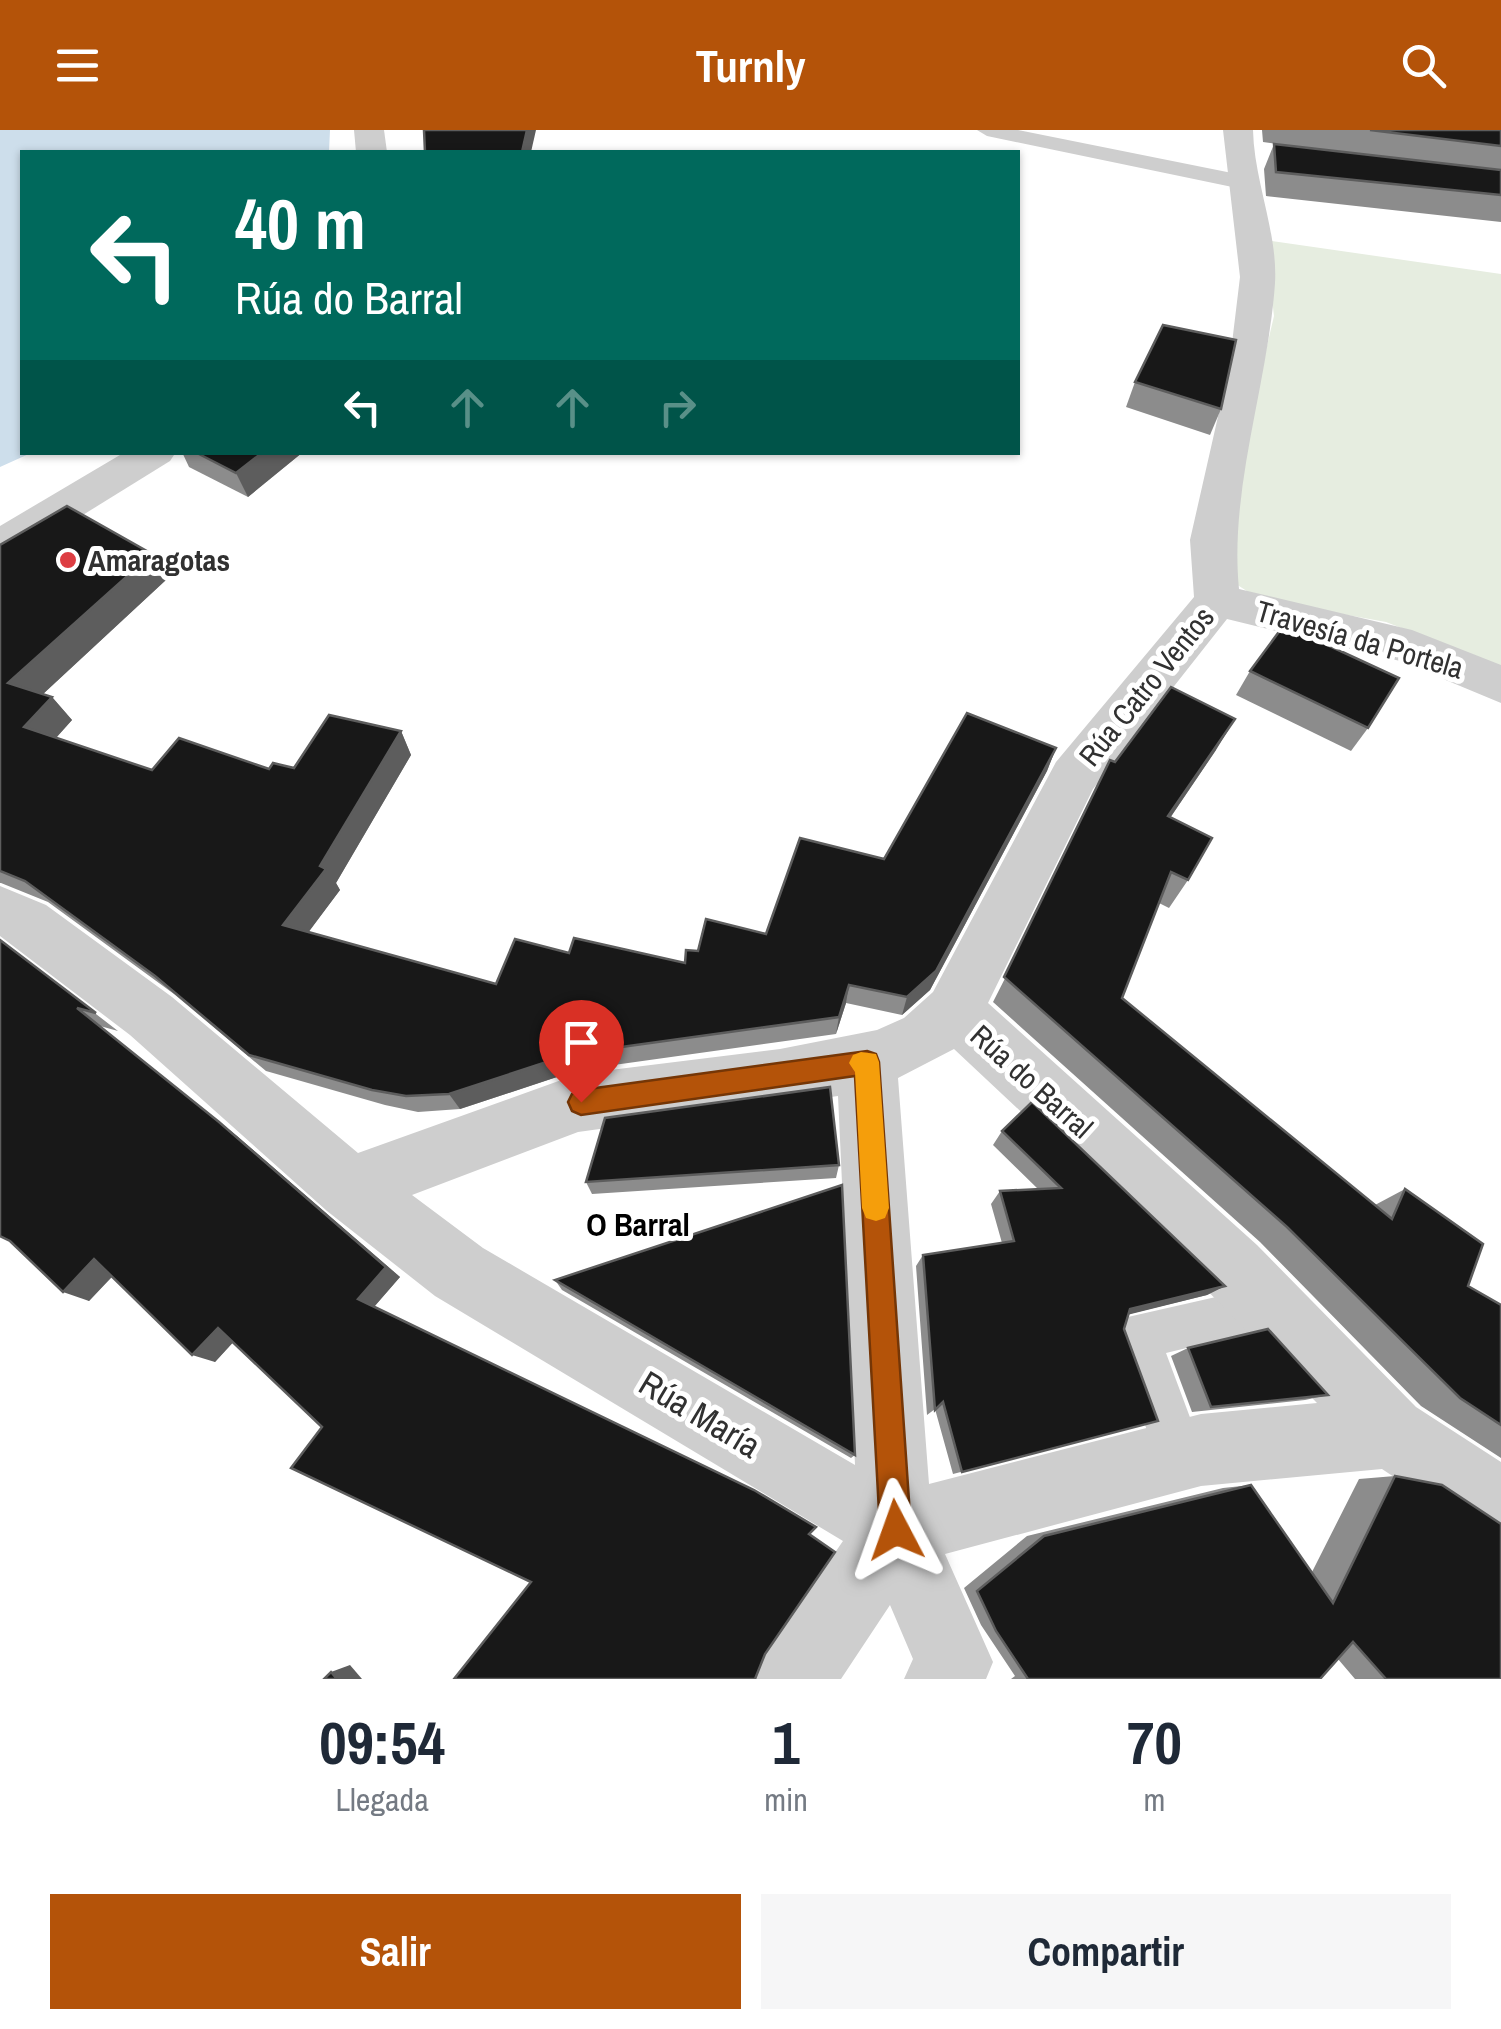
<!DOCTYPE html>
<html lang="es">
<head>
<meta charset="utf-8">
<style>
  body { margin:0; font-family:"Archivo Narrow",sans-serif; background:#f6f6f7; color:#1f2937; height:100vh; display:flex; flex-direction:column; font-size:38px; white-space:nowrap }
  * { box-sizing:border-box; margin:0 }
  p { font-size:32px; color:#747a83 }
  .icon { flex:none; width:55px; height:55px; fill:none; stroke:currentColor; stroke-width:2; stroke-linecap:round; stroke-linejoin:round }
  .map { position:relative; height:1549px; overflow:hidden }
  .panel { display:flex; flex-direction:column; background:#fff; flex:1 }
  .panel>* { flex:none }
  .top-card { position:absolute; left:20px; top:20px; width:1000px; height:305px; border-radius:0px; box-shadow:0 2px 8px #0004; background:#00695c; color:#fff; overflow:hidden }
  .pin { position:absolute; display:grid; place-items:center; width:85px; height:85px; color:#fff; margin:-102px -42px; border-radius:50% 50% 50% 0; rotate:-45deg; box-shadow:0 0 10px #0007 }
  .pin .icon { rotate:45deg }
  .me { position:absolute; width:110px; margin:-55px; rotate:356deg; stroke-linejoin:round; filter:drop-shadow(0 0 8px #0008) }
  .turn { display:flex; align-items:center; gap:35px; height:210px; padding:0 50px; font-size:45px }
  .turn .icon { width:130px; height:130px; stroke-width:2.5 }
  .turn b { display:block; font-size:70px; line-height:85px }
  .lanes { display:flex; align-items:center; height:95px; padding:0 50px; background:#0003; justify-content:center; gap:50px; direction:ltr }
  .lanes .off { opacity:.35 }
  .eta { display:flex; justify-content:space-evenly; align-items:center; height:170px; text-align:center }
  .eta b { font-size:60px; font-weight:800; line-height:70px }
  .cta { display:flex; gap:20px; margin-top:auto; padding:20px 50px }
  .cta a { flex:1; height:115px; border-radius:0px; background:#b45309; color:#fff; font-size:40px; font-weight:800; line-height:115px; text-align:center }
  .cta a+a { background:#f6f6f7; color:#1f2937 }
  header { display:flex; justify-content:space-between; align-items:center; height:130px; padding:0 50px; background:#b45309; color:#fff; font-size:45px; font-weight:800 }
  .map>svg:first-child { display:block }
  .green { fill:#e6ede0 }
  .water { fill:#cddeeb }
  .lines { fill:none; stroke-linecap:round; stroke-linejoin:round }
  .lane { fill:#cecece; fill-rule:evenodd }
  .street { fill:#cecece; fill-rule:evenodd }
  .wall { fill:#8c8c8c }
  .shaded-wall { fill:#5d5d5d }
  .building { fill:#181818; stroke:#5d5d5d; stroke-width:2.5 }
  .route { fill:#b45309; stroke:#753606; stroke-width:2.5 }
  .slow { fill:#f59e0b }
  .poi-dot { fill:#dd3e43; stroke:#fff; stroke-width:4 }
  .labels { text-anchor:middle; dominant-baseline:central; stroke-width:10; stroke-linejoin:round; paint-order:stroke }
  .poi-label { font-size:30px; font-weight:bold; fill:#313131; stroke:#fff; text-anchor:start }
  .street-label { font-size:30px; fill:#313131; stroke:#fff }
  .neighbourhood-label { font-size:32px; font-weight:bold; fill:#000; stroke:#fff }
  .near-street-label { font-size:35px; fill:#313131; stroke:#fff }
</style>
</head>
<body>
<header><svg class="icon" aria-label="menu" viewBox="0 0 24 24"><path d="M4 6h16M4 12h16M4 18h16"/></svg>Turnly<svg class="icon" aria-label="search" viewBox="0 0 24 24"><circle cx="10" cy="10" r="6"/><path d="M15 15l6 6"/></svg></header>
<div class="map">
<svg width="1501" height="1549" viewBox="0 0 1501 1549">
  <rect width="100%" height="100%" fill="#fff"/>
  <path class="green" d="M 1265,110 L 1501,144 L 1501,537 L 1386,492 L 1259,469 L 1236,454 L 1220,416 L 1274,186 Z"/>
  <path class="water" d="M 0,0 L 330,0 L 329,22 L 22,22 L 22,322 L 31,323 L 0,337 Z"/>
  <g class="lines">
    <g class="lane">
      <path d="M 977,0 L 1018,0 L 1242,45 L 1253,52 L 1242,59 L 987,6 Z"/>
      <path d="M 1273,1154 L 1289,1161 L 1296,1177 L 1289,1193 L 1166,1223 L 1204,1325 L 1196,1342 L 1179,1350 L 1162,1342 L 1113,1206 L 1119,1189 Z"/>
    </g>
    <g class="street">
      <path d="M 354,0 L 384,0 L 387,22 L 356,22 Z"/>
      <path d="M 1223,0 L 1253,0 C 1254,51 1278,103 1275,153 C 1268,255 1229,358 1239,459 L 1412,500 L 1501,535 L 1501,573 L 1400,531 L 1227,489 L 1093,659 L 988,873 L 1257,1115 L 1416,1277 L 1501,1332 L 1501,1412 L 1475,1401 L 1382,1339 L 1201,1356 L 945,1424 L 993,1532 L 986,1549 L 904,1549 L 913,1529 L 890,1475 L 841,1549 L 755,1549 L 767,1521 L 843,1411 L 435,1166 L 327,1081 L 130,905 L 0,806 L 0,756 L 46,775 L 172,867 L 358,1023 L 578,944 L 780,919 L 877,900 L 904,888 L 933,862 L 1056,632 L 1194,467 L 1190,410 L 1229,238 L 1240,147 ZM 954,919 L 1156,1108 L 1317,1273 L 1201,1284 L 929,1354 L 898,948 ZM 838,966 L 855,1335 L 483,1118 L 412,1065 L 578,1002 Z"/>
      <path d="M 125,322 L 176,322 L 170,331 L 15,427 L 0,431 L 0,396 Z"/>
    </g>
  </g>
  <g class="wall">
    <path d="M 1262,0 L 1501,0 L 1501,92 L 1266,66 L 1264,39 L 1274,14 L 1309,18 L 1263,12 Z"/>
    <path d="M 1135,252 L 1221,279 L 1210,305 L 1126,277 Z"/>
    <path d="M 182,322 L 303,322 L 248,367 L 189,337 Z"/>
    <path d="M 0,415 L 167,449 L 43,564 L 52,567 L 72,590 L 56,608 L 152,640 L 269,639 L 294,638 L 401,601 L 411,625 L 336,753 L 340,760 L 308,802 L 496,854 L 569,823 L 685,833 L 698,821 L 766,804 L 1056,618 L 1047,641 L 930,860 L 902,885 L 846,873 L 836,904 L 578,940 L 460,979 L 418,982 L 385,975 L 266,941 L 174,864 L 48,772 L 1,753 L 0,753 Z"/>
    <path d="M 1250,541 L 1368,598 L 1351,621 L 1236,565 Z"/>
    <path d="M 1216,620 L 1170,688 L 1188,750 L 1169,778 L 1159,773 L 1122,868 L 1375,1075 L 1405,1059 L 1468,1156 L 1501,1175 L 1501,1328 L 1421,1276 L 1260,1112 L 993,872 L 1115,632 Z"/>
    <path d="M 0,810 L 118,901 L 100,896 L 238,1007 L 400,1147 L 374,1177 L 531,1452 L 322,1297 L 233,1212 L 215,1232 L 112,1147 L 89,1171 L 10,1111 Z"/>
    <path d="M 1002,1001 L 1225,1156 L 1207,1165 L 1129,1184 L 1124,1199 L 1158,1291 L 953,1344 L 935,1279 L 927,1285 L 916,1136 L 923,1125 L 1002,1113 L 991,1074 L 1000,1061 L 1038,1059 L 993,1015 Z"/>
    <path d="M 839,1035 L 836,1048 L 592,1064 L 586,1052 Z"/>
    <path d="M 555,1150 L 855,1325 L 851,1328 L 562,1160 Z"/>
    <path d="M 1188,1218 L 1328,1265 L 1305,1270 L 1192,1282 L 1171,1226 Z"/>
    <path d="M 1395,1346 L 1501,1549 L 1355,1549 L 1338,1529 L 1320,1549 L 1011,1549 L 1015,1546 L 981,1495 L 964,1458 L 1027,1406 L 1223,1358 L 1251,1355 L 1312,1442 L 1359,1349 Z"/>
  </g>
  <g class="shaded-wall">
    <path d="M 527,0 L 536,0 L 531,22 L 522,22 Z"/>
    <path d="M 263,322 L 303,322 L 248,367 L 236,343 Z"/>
    <path d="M 152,424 L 167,449 L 29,577 L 8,553 Z"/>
    <path d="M 52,567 L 72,590 L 45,620 L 24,597 Z"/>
    <path d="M 1235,589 L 1216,620 L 1151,716 L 1168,686 Z"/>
    <path d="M 401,601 L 411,625 L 336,753 L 340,760 L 299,815 L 283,795 Z"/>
    <path d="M 1056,618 L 1047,641 L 930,860 L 902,885 L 907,867 Z"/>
    <path d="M 849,855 L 846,873 L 836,904 L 839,887 Z"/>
    <path d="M 77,878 L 238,1007 L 400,1147 L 373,1178 L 358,1169 Z"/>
    <path d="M 571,924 L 578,940 L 460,979 L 449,964 Z"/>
    <path d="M 94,1129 L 119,1139 L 89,1171 L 63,1162 Z"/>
    <path d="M 1225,1156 L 1207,1165 L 1115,1188 L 1130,1179 Z"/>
    <path d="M 218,1198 L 239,1206 L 215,1232 L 192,1225 Z"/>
    <path d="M 350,1535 L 362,1549 L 337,1549 L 331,1542 Z"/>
  </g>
  <g class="building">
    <path d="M 424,0 L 527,0 L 522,22 L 425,22 Z"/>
    <path d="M 1370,0 L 1501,0 L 1501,16 Z"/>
    <path d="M 1274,14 L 1501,40 L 1501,65 L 1276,42 Z"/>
    <path d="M 1163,195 L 1236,210 L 1221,279 L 1135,252 Z"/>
    <path d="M 195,322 L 263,322 L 236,343 Z"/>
    <path d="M 67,376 L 152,424 L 8,553 L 52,567 L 24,597 L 152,640 L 179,608 L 269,639 L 273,633 L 294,638 L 329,585 L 401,601 L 320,736 L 326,739 L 283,795 L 496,854 L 515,809 L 569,823 L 574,808 L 685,833 L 686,820 L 698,821 L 706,789 L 766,804 L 800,708 L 884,729 L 967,583 L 1056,618 L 936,841 L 907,867 L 849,855 L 839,887 L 571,924 L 449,964 L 406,966 L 372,960 L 249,925 L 155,846 L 25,751 L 0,741 L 0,415 Z"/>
    <path d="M 1284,495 L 1399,548 L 1368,598 L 1250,541 Z"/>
    <path d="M 1171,557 L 1235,589 L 1168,686 L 1212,708 L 1188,750 L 1171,742 L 1122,868 L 1392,1089 L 1405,1059 L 1483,1114 L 1468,1156 L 1501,1175 L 1501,1295 L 1460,1268 L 1287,1097 L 1004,847 L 1110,630 L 1115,632 Z"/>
    <path d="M 0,810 L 96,883 L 77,878 L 219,992 L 386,1137 L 358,1169 L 754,1360 L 816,1397 L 809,1404 L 835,1422 L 765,1524 L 755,1549 L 454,1549 L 531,1452 L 291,1338 L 322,1297 L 218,1198 L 192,1225 L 94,1129 L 63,1162 L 10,1111 L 0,1106 Z"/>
    <path d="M 830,957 L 839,1035 L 586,1052 L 605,988 Z"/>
    <path d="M 1032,972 L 1225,1156 L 1130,1179 L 1124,1199 L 1158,1291 L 962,1342 L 943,1272 L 935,1280 L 923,1125 L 1014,1111 L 1000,1061 L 1061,1058 L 1002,1001 Z"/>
    <path d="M 842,1055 L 855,1325 L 555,1150 Z"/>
    <path d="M 1268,1199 L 1328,1265 L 1211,1277 L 1188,1218 Z"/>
    <path d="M 1395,1346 L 1442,1355 L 1501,1394 L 1501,1549 L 1386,1549 L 1353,1512 L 1320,1549 L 1028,1549 L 996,1501 L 977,1461 L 1044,1406 L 1251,1355 L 1333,1473 Z"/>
    <path d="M 331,1542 L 337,1549 L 324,1549 Z"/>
  </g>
  <path class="route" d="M 867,921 L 876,924 L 879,932 L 911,1400 L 906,1411 L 896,1415 L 885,1411 L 880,1400 L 855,946 L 581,985 L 572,981 L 568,972 L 572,964 L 581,960 Z"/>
  <path class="slow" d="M 861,922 L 876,924 L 879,932 L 889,1078 L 885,1088 L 876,1091 L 866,1088 L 862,1078 L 855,942 L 849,933 L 853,925 Z"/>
  <circle class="poi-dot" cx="68" cy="430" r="10"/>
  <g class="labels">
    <g class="poi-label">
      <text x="88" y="430">Amaragotas</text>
    </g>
    <g class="street-label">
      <text transform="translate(1360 509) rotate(16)">Travesía da Portela</text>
      <text transform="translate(1146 556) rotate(-51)">Rúa Catro Ventos</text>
      <text transform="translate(1032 951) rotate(42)">Rúa do Barral</text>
    </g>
    <g class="neighbourhood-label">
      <text x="638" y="1094">O Barral</text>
    </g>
    <g class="near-street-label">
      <text transform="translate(700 1284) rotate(31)">Rúa María</text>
    </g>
  </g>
</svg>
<div class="pin" style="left:581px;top:972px;background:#d93025"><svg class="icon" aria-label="arrive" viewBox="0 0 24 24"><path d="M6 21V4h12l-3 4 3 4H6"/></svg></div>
<svg class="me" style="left:896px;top:1400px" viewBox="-20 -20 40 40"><path d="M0-17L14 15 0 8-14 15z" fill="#b45309" stroke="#fff" stroke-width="4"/></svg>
<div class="top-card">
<div class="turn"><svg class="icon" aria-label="left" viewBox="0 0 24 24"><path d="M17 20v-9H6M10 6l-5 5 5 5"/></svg><div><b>40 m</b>Rúa do Barral</div></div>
<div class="lanes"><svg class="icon" aria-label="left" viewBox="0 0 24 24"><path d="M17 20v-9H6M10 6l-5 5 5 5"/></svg><svg class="icon off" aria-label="ahead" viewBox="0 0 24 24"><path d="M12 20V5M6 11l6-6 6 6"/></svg><svg class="icon off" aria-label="ahead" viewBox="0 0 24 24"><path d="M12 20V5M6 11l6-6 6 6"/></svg><svg class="icon off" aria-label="right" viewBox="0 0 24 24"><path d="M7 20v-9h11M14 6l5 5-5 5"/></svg></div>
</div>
</div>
<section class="panel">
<div class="eta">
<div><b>09:54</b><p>Llegada</p></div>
<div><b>1</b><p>min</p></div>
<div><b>70</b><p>m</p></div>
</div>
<div class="cta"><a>Salir</a><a>Compartir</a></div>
</section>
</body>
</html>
